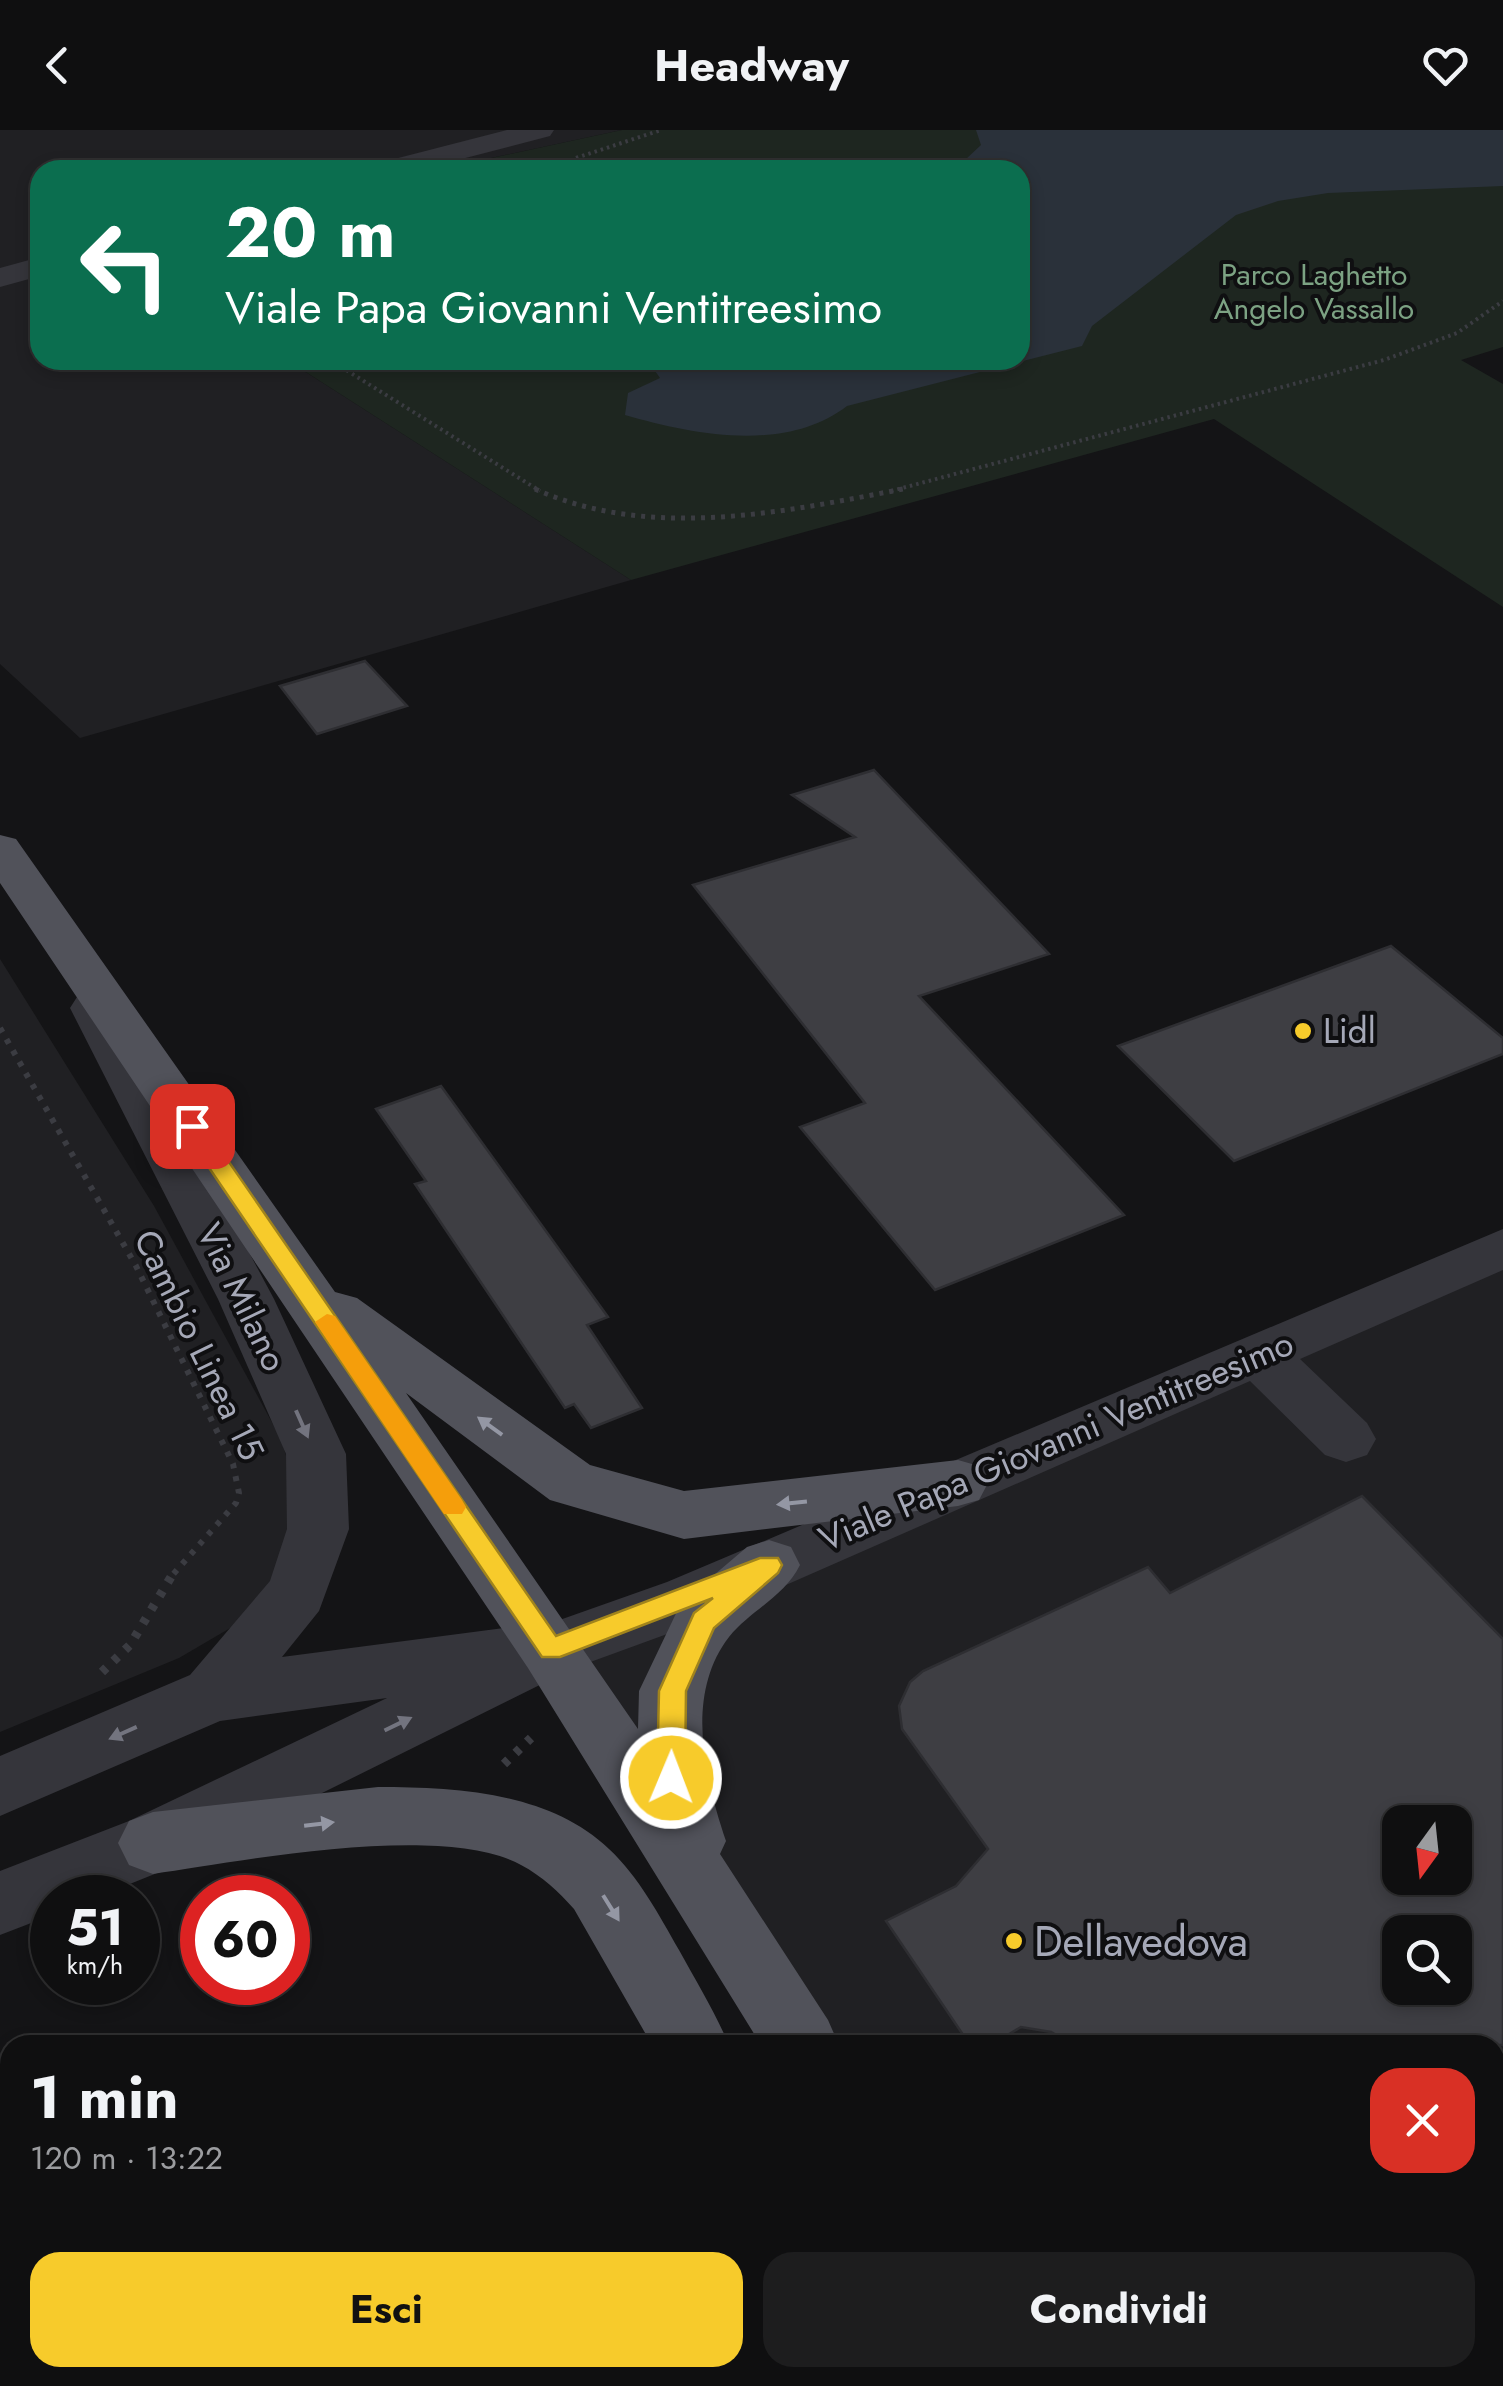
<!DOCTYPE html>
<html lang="it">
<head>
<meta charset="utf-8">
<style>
  body { margin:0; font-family:Jost,sans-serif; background:#1d1d1e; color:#f1f3f6; height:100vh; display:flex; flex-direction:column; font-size:38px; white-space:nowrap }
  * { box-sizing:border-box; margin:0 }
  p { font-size:32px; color:#9b9c9f }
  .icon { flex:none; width:55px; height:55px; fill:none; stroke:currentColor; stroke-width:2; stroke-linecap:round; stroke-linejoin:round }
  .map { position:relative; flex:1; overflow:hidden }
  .drawer { position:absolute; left:0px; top:1905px; width:1505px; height:352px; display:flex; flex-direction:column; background:#0f0f10; border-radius:30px 30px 0 0; box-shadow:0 5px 15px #0003,0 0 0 2px #2f2f30 }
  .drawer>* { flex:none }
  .guide { position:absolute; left:30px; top:30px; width:1000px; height:210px; border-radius:30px; box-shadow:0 5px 15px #0003,0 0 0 2px #2f2f30; background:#0b6e4f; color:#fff; overflow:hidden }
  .needle { width:65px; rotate:195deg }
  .controls { position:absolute; left:1382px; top:1675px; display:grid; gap:20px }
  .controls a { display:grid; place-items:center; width:90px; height:90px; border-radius:20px; background:#0f0f10; box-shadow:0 5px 15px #0003,0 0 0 2px #2f2f30; font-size:50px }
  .speed { position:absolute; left:30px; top:1745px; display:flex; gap:20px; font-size:50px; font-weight:700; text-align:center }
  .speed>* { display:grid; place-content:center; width:130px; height:130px; border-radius:50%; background:#0f0f10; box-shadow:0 5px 15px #0003,0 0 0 2px #2f2f30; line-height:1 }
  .speed small { font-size:25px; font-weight:400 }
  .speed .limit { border:15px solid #d22; background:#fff; color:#111 }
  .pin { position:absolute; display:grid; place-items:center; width:85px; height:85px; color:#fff; margin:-42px; border-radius:20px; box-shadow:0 5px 15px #0006 }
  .me { position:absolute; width:110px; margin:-55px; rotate:1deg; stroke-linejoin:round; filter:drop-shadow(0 0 8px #0008) }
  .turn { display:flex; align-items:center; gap:35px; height:210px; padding:0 30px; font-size:45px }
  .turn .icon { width:130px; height:130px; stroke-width:2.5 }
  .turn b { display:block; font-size:70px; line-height:85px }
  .round { display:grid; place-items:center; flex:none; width:105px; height:105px; border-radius:30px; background:#1d1d1e }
  .summary { display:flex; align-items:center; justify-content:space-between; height:170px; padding:0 30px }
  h1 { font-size:60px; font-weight:700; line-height:75px }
  .action { display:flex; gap:20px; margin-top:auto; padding:20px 30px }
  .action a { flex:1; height:115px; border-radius:30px; background:#f7cb2b; color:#111; font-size:40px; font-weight:700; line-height:115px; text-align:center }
  .action a+a { background:#1d1d1e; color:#f1f3f6 }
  header { display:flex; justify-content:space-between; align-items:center; height:130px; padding:0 30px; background:#0f0f10; font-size:45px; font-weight:700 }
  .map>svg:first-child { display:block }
  .built { fill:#202023; fill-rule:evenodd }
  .green { fill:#1e2620 }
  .water { fill:#2a313a }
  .building { fill:#3e3e43; stroke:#2e2e32; stroke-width:2.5; fill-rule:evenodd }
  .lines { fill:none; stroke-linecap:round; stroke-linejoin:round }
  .path-far3 { stroke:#3b3c42; stroke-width:4; stroke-dasharray:2.5 4; stroke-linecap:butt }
  .path-far2 { stroke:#3b3c42; stroke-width:5; stroke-dasharray:4 6; stroke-linecap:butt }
  .path-far1 { stroke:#3b3c42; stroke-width:6; stroke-dasharray:5 8; stroke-linecap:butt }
  .path { stroke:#3b3c42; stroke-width:9; stroke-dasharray:6 10; stroke-linecap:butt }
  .minor { fill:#35353b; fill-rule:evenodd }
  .major { fill:#51525a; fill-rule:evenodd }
  .oneway { fill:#73747f }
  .oneway2 { fill:#9497a4 }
  .route { fill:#f7cb2b; stroke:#a1841c; stroke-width:2.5 }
  .slow { fill:#f59e0b }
  .poi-dot { fill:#f7cb2b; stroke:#0f0f11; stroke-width:4 }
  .labels { text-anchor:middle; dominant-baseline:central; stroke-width:8; stroke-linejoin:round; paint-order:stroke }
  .far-park-label { font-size:30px; fill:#7ca283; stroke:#0f0f11 }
  .poi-label { font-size:35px; fill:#a5a8b7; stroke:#0f0f11; text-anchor:start }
  .street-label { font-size:35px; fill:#a5a8b7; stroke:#0f0f11 }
  .near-poi-label { font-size:42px; fill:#a5a8b7; stroke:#0f0f11; text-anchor:start }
</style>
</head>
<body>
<header><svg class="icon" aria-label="back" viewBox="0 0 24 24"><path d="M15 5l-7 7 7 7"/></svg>Headway<svg class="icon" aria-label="heart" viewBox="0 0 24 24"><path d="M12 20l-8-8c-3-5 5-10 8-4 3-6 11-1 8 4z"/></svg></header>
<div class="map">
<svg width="1503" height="2256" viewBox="0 0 1503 2256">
  <rect width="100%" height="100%" fill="#141416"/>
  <g class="built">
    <path d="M 0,0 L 622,0 L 436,40 L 40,40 L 40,230 L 287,230 L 631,450 L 80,608 L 0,534 Z"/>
    <path d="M 0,829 L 154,1076 L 281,1309 L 295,1355 L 292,1412 L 273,1453 L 237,1494 L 179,1528 L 0,1602 Z"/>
    <path d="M 1503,1118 L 1503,2256 L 1028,2256 L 1023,2248 L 1495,2248 L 1495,1915 L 802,1915 L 551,1519 ZM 1400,1692 L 1455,1692 L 1455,1748 L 1400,1748 ZM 1400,1802 L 1455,1802 L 1455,1858 L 1400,1858 Z"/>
  </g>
  <path class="green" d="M 622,0 L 1503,0 L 1503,217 L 1461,230 L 1503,254 L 1503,477 L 1214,289 L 631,450 L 287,230 L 1020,230 L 1020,40 L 436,40 Z"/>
  <path class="water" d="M 976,0 L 1503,0 L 1503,56 L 1328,63 L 1278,71 L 1236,85 L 1092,196 L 1082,216 L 847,276 C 786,323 694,305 625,285 L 628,263 L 660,248 L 653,238 L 599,230 L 1020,230 L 1020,40 L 991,40 L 965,30 L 981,15 Z"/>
  <g class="building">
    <path d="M 365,531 L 407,576 L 317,604 L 280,556 Z"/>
    <path d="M 874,640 L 1049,824 L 919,866 L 1124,1085 L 935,1160 L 800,997 L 865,973 L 693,755 L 855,707 L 792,665 Z"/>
    <path d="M 1391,816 L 1503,908 L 1503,924 L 1234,1031 L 1118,916 Z"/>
    <path d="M 441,956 L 608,1187 L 587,1195 L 642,1278 L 591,1298 L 574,1274 L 565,1278 L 415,1054 L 426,1051 L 376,979 Z"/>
    <path d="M 1362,1366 L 1503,1509 L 1503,1915 L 1074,1915 L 1051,1902 L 1021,1897 L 991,1915 L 970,1915 L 886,1791 L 956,1756 L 988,1719 L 902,1599 L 899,1576 L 910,1552 L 923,1541 L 1148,1437 L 1170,1463 ZM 1400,1692 L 1455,1692 L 1455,1748 L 1400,1748 ZM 1400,1802 L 1455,1802 L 1455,1858 L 1400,1858 Z"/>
  </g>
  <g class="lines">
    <g class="path-far3">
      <path d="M 576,28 L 661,0"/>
      <path d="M 330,230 L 540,361"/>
      <path d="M 891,361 L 1384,230 L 1457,203 L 1503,171"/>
    </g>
    <path class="path-far2" d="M 535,359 C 650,411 784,382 903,359"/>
    <path class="path-far1" d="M 0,898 L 136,1136 L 233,1334 L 239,1363 L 236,1373 L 169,1449"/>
    <g class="path">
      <path d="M 102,1542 L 130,1515 L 171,1447"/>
      <path d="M 504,1634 L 531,1608"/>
    </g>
    <g class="minor">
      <path d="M 507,0 L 554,0 L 550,6 L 419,40 L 371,40 L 375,34 Z"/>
      <path d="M 40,127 L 40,146 L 0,157 L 0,138 Z"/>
      <path d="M 94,863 L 111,867 L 118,878 L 274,1169 L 346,1324 L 349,1399 L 319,1481 L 282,1527 L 504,1498 L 520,1504 L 667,1452 L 1503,1099 L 1503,1140 L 1300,1229 L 1367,1293 L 1376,1309 L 1367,1325 L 1346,1332 L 1325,1325 L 1250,1251 L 711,1488 L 574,1538 L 177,1735 L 95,1768 L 52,1768 L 52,1785 L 0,1805 L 0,1741 L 129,1691 L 387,1568 L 220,1591 L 0,1686 L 0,1626 L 190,1545 L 270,1451 L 287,1399 L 286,1324 L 218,1169 L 70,878 L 77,867 Z"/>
    </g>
    <g class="major">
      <path d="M 0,705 L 16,709 L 335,1162 L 357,1168 L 590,1335 L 684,1361 L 958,1330 L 979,1336 L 988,1353 L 979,1370 L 958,1376 L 684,1409 L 550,1370 L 406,1263 L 638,1599 L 639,1561 L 681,1473 L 747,1417 L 769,1410 L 791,1417 L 800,1435 C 784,1467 751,1480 729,1507 C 684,1565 705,1649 726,1711 L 720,1724 L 828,1890 L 839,1915 L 761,1915 L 528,1538 L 0,753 Z"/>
      <path d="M 378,1657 C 456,1657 549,1662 609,1719 C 639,1747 659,1785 679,1820 C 696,1851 715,1882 729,1915 L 652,1915 L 574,1779 C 559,1762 542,1746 521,1735 C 443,1692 242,1731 153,1744 L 129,1735 L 118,1713 L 129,1691 L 153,1682 Z"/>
      <path d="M 848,2248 L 934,2248 L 937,2256 L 851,2256 Z"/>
      <path d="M 982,2248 L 1066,2248 L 1069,2256 L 985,2256 Z"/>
    </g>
  </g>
  <defs><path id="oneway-solid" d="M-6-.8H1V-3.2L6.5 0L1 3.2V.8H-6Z" transform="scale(2.5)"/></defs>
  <g class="oneway">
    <use href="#oneway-solid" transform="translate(302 1294) rotate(66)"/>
    <use href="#oneway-solid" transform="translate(398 1594) rotate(-26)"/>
    <use href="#oneway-solid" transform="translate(123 1603) rotate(156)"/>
  </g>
  <g class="oneway2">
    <use href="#oneway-solid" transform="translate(490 1296) rotate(-144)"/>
    <use href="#oneway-solid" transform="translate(792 1373) rotate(174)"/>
    <use href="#oneway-solid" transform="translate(319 1694) rotate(-7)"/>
    <use href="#oneway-solid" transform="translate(611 1778) rotate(58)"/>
  </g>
  <path class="route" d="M 192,988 L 200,990 L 556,1506 L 760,1428 L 778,1428 L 782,1435 L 778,1443 L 714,1498 L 686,1561 L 685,1648 L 681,1657 L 671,1660 L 661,1657 L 657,1648 L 659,1561 L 694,1483 L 713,1468 L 560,1527 L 542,1527 L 184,1001 L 181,996 Z"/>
  <path class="slow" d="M 327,1184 L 335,1186 L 462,1370 L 466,1377 L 462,1384 L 444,1384 L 319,1198 L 315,1192 Z"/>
  <g class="poi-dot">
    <circle cx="1303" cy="901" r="10"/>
    <circle cx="1014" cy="1811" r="10"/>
  </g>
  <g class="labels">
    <g class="far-park-label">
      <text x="1314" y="144">Parco Laghetto<tspan x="1314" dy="34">Angelo Vassallo</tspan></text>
    </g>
    <g class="poi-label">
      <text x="1323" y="901">Lidl</text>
    </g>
    <g class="street-label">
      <text transform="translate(242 1167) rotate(64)">Via Milano</text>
      <text transform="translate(199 1215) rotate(64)">Cambio Linea 15</text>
      <text transform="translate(1056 1311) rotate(-23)">Viale Papa Giovanni Ventitreesimo</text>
    </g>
    <g class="near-poi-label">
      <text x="1034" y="1811">Dellavedova</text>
    </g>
  </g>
</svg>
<div class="controls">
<a><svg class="needle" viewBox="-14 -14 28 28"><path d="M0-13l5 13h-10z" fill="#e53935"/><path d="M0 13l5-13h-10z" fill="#9b9c9f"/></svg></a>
<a><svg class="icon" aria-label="search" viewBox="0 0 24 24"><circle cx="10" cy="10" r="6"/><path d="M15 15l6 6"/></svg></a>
</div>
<div class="speed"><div>51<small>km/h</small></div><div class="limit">60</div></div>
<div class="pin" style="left:192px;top:996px;background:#d93025"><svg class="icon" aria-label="arrive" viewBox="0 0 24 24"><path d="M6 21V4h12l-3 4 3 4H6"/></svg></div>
<svg class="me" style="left:671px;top:1648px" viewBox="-20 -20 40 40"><circle r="17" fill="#f7cb2b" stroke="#fff" stroke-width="3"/><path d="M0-11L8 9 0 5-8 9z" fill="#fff"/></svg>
<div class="guide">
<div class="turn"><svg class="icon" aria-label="left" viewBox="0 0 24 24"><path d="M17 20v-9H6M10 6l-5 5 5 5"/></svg><div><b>20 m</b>Viale Papa Giovanni Ventitreesimo</div></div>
</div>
<section class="drawer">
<div class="summary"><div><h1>1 min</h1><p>120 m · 13:22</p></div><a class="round" style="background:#d93025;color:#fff"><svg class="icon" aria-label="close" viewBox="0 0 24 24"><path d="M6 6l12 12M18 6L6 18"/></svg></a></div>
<div class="action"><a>Esci</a><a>Condividi</a></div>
</section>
</div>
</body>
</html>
